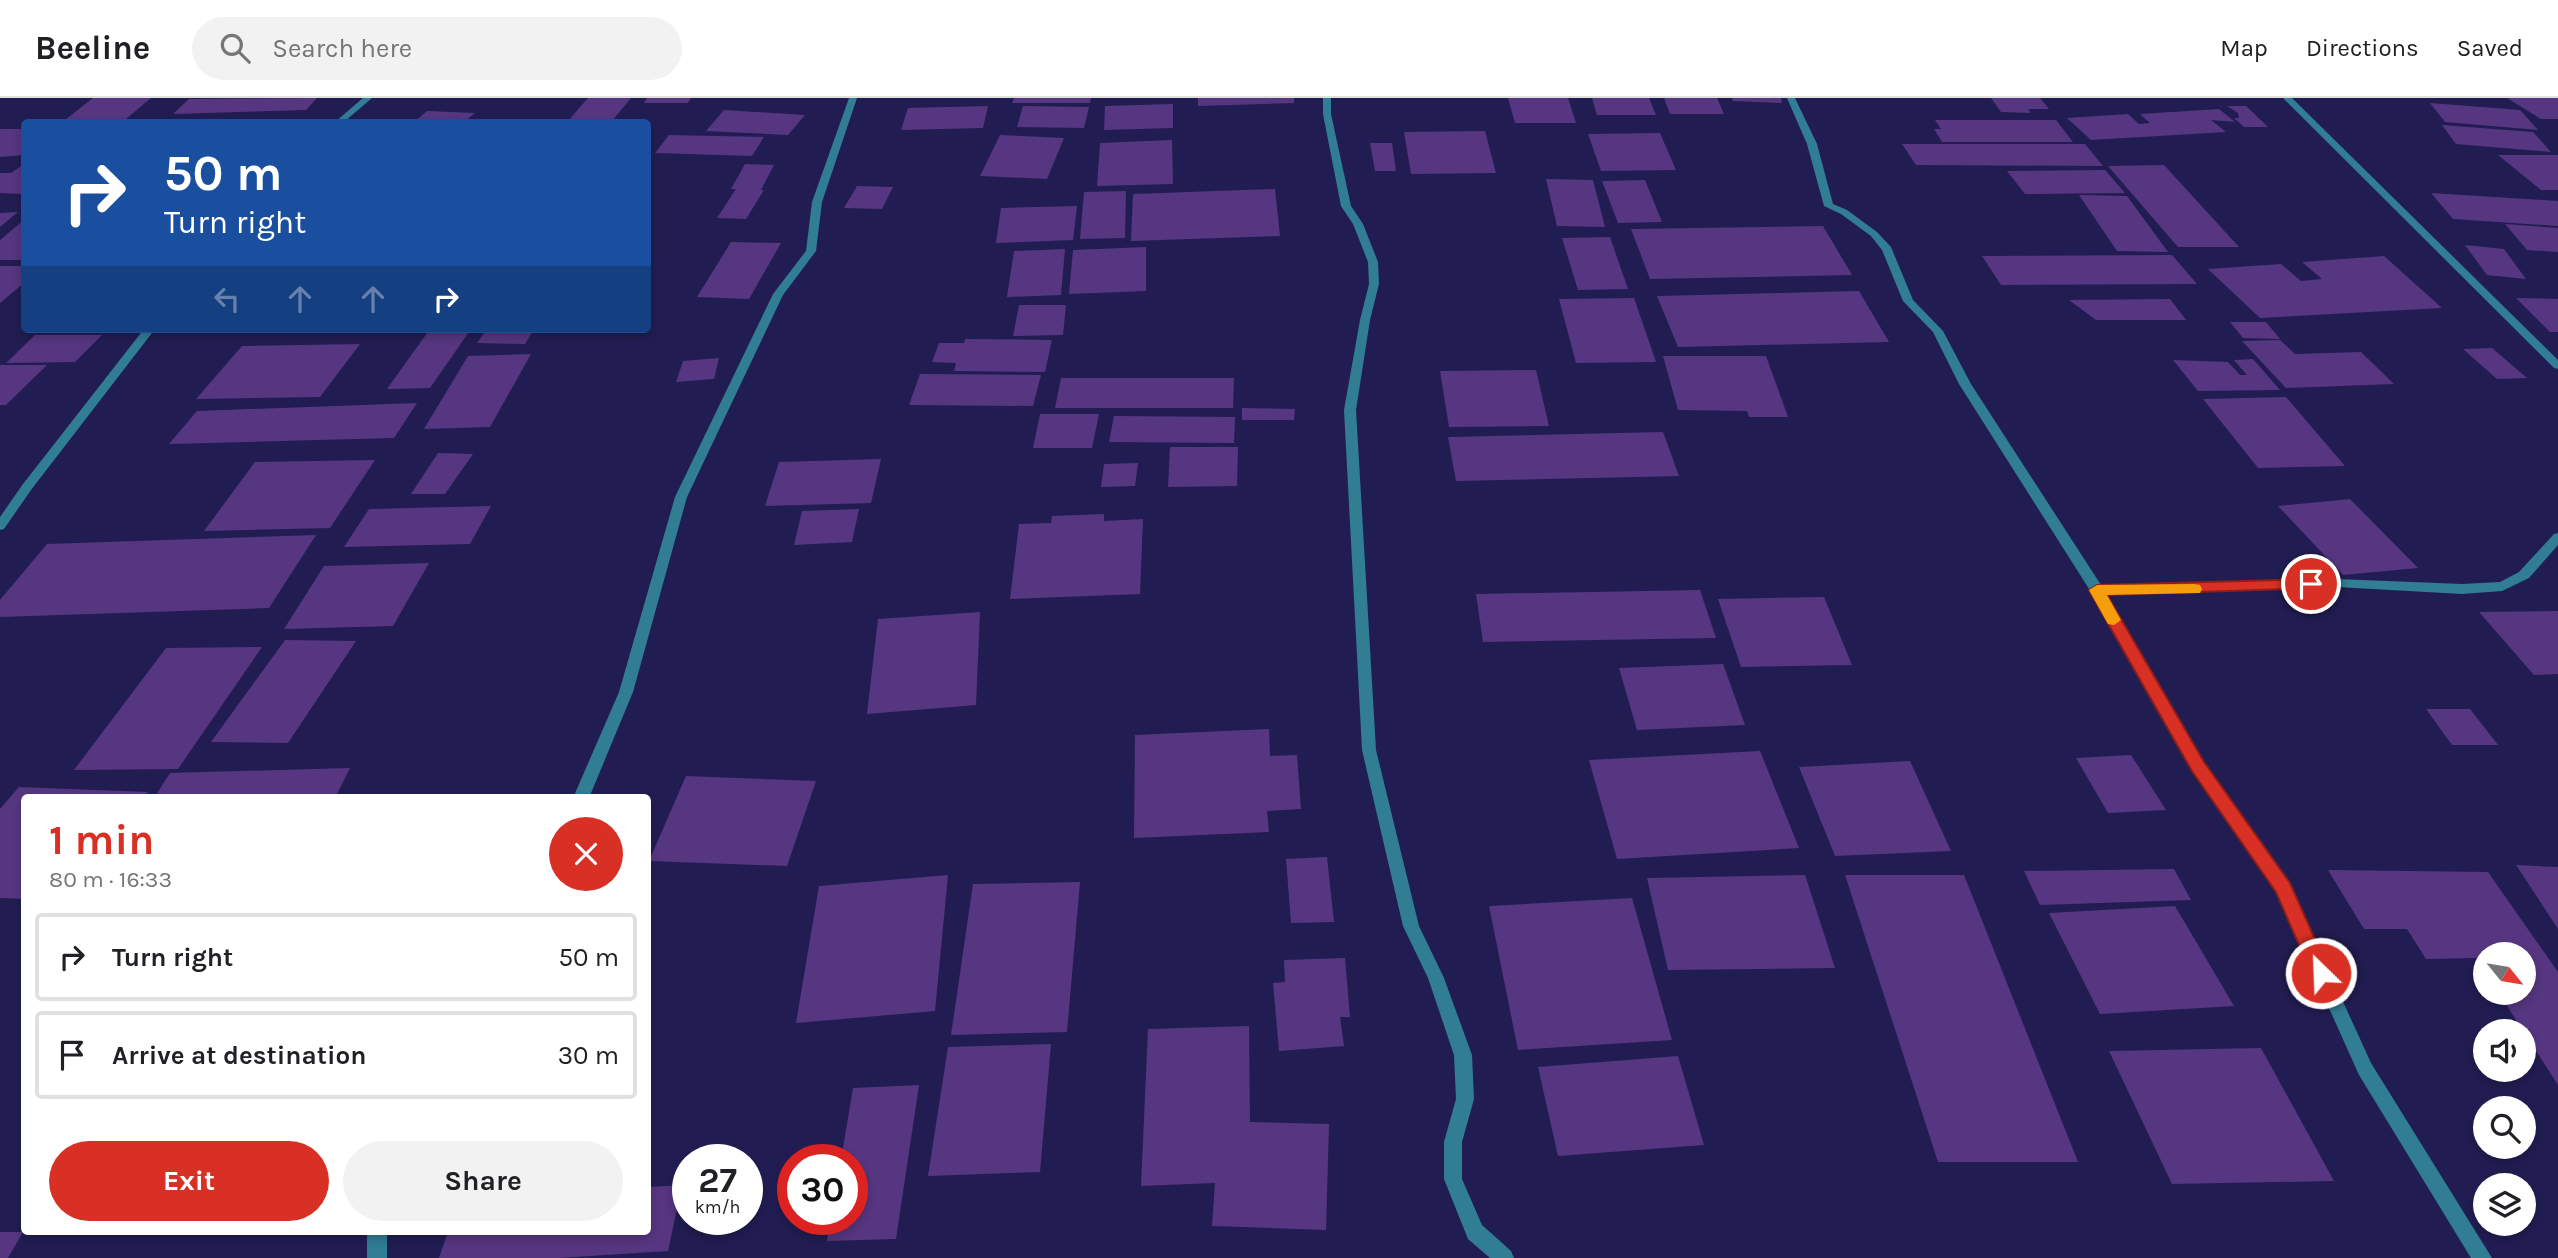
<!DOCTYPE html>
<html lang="en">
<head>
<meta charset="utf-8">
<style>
  body { margin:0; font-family:Karla,sans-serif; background:#f2f2f2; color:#202124; height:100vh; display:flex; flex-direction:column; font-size:26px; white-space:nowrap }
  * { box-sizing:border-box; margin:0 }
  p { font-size:23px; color:#757577 }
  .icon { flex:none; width:38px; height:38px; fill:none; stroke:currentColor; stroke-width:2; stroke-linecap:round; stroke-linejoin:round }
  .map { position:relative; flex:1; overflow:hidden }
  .drawer { position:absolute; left:21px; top:696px; width:630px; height:441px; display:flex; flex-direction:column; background:#fff; border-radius:7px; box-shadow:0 4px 10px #0003 }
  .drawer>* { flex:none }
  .top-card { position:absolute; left:21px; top:21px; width:630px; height:214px; border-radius:7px; box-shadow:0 4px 10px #0003; background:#1a4fa0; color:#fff; overflow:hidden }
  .needle { width:46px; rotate:120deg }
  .controls { position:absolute; left:2473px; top:844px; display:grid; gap:14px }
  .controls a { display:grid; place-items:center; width:63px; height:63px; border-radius:50%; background:#fff; box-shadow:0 4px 10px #0003; font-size:35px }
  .speed { position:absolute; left:672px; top:1046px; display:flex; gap:14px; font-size:35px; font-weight:700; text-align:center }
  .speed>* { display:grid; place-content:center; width:91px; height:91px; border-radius:50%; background:#fff; box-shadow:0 4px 10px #0003; line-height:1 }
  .speed small { font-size:18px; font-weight:400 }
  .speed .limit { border:10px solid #d22; background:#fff; color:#111 }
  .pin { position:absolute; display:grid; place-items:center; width:60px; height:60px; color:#fff; margin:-30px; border:4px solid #fff; border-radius:50%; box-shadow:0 2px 7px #0007 }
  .me { position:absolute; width:77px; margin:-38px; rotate:336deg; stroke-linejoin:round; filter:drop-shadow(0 0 5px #0008) }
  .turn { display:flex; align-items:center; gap:24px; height:147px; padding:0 28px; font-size:32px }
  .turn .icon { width:91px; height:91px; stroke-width:2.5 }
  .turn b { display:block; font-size:49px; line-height:60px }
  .lanes { display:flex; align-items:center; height:66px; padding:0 28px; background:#0003; justify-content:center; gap:35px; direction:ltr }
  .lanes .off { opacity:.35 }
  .round { display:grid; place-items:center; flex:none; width:74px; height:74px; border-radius:37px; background:#f2f2f2 }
  .head { display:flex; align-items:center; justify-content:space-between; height:119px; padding:0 28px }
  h1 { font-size:42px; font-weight:700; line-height:52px; color:#d93025 }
  .cta { display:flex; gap:14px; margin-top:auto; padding:14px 28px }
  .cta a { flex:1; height:80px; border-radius:42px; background:#d93025; color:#fff; font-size:28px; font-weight:700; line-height:80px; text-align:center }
  .cta a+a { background:#f2f2f2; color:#202124 }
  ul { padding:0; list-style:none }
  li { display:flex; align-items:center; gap:21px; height:88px; margin:0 14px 10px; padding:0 14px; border:4px solid #e0e0e0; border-radius:7px }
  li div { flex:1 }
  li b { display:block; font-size:26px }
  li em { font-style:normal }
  header { display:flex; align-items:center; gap:42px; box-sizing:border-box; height:98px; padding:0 35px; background:#fff; border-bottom:2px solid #e0e0e0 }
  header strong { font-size:33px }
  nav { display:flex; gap:38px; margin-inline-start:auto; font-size:24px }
  .search { width:490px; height:63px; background:#f2f2f2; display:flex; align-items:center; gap:18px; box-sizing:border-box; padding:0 24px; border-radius:38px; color:#757577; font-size:26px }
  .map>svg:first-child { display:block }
  .building { fill:#563680 }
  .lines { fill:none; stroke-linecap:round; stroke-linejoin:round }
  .minor { fill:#317d94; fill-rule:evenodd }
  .route { fill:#d93025; stroke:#8d1f18; stroke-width:2 }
  .slow { fill:#f59e0b }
</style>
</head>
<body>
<header>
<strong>Beeline</strong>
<div class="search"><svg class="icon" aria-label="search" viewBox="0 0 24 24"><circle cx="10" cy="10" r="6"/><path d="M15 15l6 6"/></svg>Search here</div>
<nav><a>Map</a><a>Directions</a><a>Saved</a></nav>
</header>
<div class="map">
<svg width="2558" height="1160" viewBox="0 0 2558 1160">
  <rect width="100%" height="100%" fill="#211d52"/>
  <g class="building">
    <path d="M 93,0 L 151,0 L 126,21 L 65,22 Z"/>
    <path d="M 317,0 L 306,12 L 173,16 L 189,1 Z"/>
    <path d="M 588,0 L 631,0 L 611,24 L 567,24 Z"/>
    <path d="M 647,0 L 691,0 L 688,5 L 644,5 Z"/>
    <path d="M 1014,0 L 1091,0 L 1090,5 L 1012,5 Z"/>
    <path d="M 1198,0 L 1294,0 L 1294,5 L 1198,8 Z"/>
    <path d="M 1508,0 L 1568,0 L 1576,25 L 1515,25 Z"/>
    <path d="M 1592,0 L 1649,0 L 1656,17 L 1597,17 Z"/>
    <path d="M 1664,0 L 1717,0 L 1724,16 L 1670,16 Z"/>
    <path d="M 1732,0 L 1781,0 L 1782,5 L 1733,3 Z"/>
    <path d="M 1991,0 L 2040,0 L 2049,11 L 2028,11 L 2031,15 L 2001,14 Z"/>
    <path d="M 2507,0 L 2558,0 L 2558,21 L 2541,21 Z"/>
    <path d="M 2430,5 L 2520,12 L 2538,32 L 2445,24 Z"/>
    <path d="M 1173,6 L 1173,30 L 1104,32 L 1105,8 Z"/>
    <path d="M 988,8 L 983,30 L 901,32 L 908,10 Z"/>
    <path d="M 1023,8 L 1089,9 L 1084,30 L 1017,29 Z"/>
    <path d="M 2227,8 L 2246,8 L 2268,29 L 2244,29 L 2234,20 L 2239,20 L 2238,15 Z"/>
    <path d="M 2219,11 L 2235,24 L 2211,22 L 2226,34 L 2091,42 L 2067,20 L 2128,16 L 2139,26 L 2150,25 L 2140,16 Z"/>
    <path d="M 724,12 L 805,17 L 788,37 L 706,33 Z"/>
    <path d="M 427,13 L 475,15 L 464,24 L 414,24 Z"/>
    <path d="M 1935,22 L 2056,22 L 2073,44 L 1942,44 L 1934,31 L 1941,31 Z"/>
    <path d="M 2442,27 L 2533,34 L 2551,54 L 2456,46 Z"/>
    <path d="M 0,31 L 24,31 L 24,57 L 0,59 Z"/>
    <path d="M 1485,33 L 1496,75 L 1411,76 L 1404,34 Z"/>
    <path d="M 1660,35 L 1676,72 L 1601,73 L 1588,36 Z"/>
    <path d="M 669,37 L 764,39 L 752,58 L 655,55 Z"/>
    <path d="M 1000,37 L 1064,40 L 1047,81 L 980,78 Z"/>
    <path d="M 1172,42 L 1173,86 L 1097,88 L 1100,45 Z"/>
    <path d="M 1370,45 L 1392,45 L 1396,73 L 1375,73 Z"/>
    <path d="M 1902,46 L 2085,46 L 2103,68 L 1916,67 Z"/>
    <path d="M 2498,57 L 2558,57 L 2558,92 L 2541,92 Z"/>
    <path d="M 24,66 L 24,96 L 0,95 L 0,75 L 11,75 Z"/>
    <path d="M 745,66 L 774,67 L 761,92 L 764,92 L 746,121 L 717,120 L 736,91 L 731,91 Z"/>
    <path d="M 2164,67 L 2239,149 L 2178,149 L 2108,68 Z"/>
    <path d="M 2105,72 L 2125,95 L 2025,96 L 2007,73 Z"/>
    <path d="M 1546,81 L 1593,82 L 1605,129 L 1557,128 Z"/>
    <path d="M 1645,82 L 1662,124 L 1618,125 L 1602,83 Z"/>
    <path d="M 857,88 L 893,89 L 882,111 L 844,110 Z"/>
    <path d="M 1275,91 L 1280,138 L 1131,143 L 1133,96 Z"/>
    <path d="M 1126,93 L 1125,140 L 1080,141 L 1084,94 Z"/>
    <path d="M 2431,95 L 2558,103 L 2558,128 L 2453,121 Z"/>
    <path d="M 2079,97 L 2127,98 L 2168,154 L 2117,153 Z"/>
    <path d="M 1077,108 L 1073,142 L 996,145 L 1001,110 Z"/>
    <path d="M 18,114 L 0,129 L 0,115 Z"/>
    <path d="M 24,122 L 24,162 L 0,162 L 0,142 Z"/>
    <path d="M 2505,126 L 2558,130 L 2558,154 L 2527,152 Z"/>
    <path d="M 1823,128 L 1852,177 L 1650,181 L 1631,131 Z"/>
    <path d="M 1610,139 L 1628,191 L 1578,192 L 1562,140 Z"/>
    <path d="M 731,144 L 781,145 L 749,201 L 697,199 Z"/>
    <path d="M 2465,147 L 2504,151 L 2526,181 L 2487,177 Z"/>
    <path d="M 1146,149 L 1146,193 L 1069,196 L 1073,152 Z"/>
    <path d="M 1065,151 L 1061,197 L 1007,199 L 1014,153 Z"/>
    <path d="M 2172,157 L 2197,186 L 2001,187 L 1982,158 Z"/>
    <path d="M 2384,158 L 2442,210 L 2260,220 L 2208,171 L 2281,166 L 2301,183 L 2322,181 L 2302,164 Z"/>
    <path d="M 0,168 L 24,168 L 24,185 L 0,205 Z"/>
    <path d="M 1859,193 L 1889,244 L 1678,249 L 1657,198 Z"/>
    <path d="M 1634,200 L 1656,264 L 1576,265 L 1559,201 Z"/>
    <path d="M 2516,200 L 2558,201 L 2558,234 L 2550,234 Z"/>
    <path d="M 2170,201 L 2186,222 L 2096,222 L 2069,202 Z"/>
    <path d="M 1019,207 L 1066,207 L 1063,237 L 1013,238 Z"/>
    <path d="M 2230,224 L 2266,224 L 2280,241 L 2243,240 Z"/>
    <path d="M 430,231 L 471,231 L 430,290 L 387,291 Z"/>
    <path d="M 487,231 L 534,231 L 525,246 L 477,245 Z"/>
    <path d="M 35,237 L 102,237 L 75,264 L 6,265 Z"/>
    <path d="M 965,241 L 1052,242 L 1045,274 L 954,273 L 956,265 L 932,264 L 939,245 L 964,245 Z"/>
    <path d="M 2280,242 L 2295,256 L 2361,254 L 2394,286 L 2286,290 L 2242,243 Z"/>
    <path d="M 360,246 L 320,299 L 196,301 L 242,248 Z"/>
    <path d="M 2492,250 L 2527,280 L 2497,281 L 2463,251 Z"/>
    <path d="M 531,256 L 490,329 L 424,331 L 468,258 Z"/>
    <path d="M 1663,258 L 1766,258 L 1788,319 L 1749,319 L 1747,313 L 1678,312 Z"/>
    <path d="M 719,260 L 714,281 L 676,284 L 683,263 Z"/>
    <path d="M 2253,261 L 2280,292 L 2198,293 L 2173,262 L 2228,264 L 2240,277 L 2247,277 L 2234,262 Z"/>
    <path d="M 0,267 L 47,267 L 6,307 L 0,307 Z"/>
    <path d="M 1536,272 L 1549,328 L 1449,329 L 1440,273 Z"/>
    <path d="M 920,276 L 1041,277 L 1033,308 L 909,307 Z"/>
    <path d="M 1061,280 L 1234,280 L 1233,310 L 1055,310 Z"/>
    <path d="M 2286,299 L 2345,368 L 2258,370 L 2203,301 Z"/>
    <path d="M 417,305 L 394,340 L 169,346 L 197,313 Z"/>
    <path d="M 1242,310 L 1295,311 L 1294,322 L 1242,322 Z"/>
    <path d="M 1040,316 L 1099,316 L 1092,350 L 1033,350 Z"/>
    <path d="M 1114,318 L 1235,319 L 1234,345 L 1109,344 Z"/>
    <path d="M 1663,334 L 1679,378 L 1456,383 L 1448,339 Z"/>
    <path d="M 1170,349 L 1238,349 L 1237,388 L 1168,389 Z"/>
    <path d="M 438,355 L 473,356 L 445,396 L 411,396 Z"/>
    <path d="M 881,361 L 871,405 L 765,408 L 779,364 Z"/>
    <path d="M 375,362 L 330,430 L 204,433 L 255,364 Z"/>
    <path d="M 1138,365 L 1135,388 L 1101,389 L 1104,366 Z"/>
    <path d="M 2350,401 L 2418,470 L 2343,477 L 2278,408 Z"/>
    <path d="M 491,408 L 470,446 L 344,449 L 369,411 Z"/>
    <path d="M 859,411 L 852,444 L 794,447 L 802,413 Z"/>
    <path d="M 1104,416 L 1104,423 L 1143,421 L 1140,496 L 1010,501 L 1019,426 L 1051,425 L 1052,418 Z"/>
    <path d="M 316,437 L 269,510 L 0,519 L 0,502 L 47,446 Z"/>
    <path d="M 429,465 L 393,528 L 284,531 L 324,468 Z"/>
    <path d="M 1700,492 L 1716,540 L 1483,544 L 1476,496 Z"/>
    <path d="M 1824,499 L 1852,567 L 1741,569 L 1718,501 Z"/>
    <path d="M 2558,513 L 2558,576 L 2534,577 L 2479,514 Z"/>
    <path d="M 980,514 L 976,607 L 867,616 L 878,521 Z"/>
    <path d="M 285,542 L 356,543 L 288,645 L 211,644 Z"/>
    <path d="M 262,549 L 178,671 L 74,672 L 166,550 Z"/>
    <path d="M 1723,566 L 1745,627 L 1637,632 L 1619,570 Z"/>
    <path d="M 2426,611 L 2470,611 L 2498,647 L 2452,647 Z"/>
    <path d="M 1269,631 L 1270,658 L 1297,657 L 1301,711 L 1267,713 L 1269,734 L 1134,740 L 1135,637 Z"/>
    <path d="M 1760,653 L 1799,750 L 1617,761 L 1589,662 Z"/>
    <path d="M 2131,657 L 2166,712 L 2108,715 L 2076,660 Z"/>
    <path d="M 1910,663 L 1951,753 L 1835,758 L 1799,669 Z"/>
    <path d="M 350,670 L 335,700 L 154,700 L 170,675 Z"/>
    <path d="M 686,678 L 816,683 L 787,768 L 649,763 Z"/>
    <path d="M 19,689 L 148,694 L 143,700 L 24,700 L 24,801 L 0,800 L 0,711 Z"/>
    <path d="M 1327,759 L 1334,824 L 1291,825 L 1286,761 Z"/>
    <path d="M 2516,767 L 2558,769 L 2558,831 Z"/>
    <path d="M 2174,771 L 2191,802 L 2040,807 L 2024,773 Z"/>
    <path d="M 2328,772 L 2488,774 L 2558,874 L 2558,987 L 2498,894 L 2524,894 L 2524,856 L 2485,856 L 2485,875 L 2476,860 L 2426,861 L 2407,831 L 2364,831 Z"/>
    <path d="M 948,777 L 935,913 L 796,925 L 819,788 Z"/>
    <path d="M 1805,777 L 1835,870 L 1668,872 L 1647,780 Z"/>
    <path d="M 1845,777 L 1964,777 L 2078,1064 L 1938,1064 Z"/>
    <path d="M 1080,784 L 1067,934 L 951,937 L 973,786 Z"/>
    <path d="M 1632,800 L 1672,942 L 1518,952 L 1489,808 Z"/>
    <path d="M 2175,808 L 2234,908 L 2100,916 L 2049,815 Z"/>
    <path d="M 1345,860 L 1350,919 L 1340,919 L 1344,948 L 1279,953 L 1273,885 L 1285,884 L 1284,862 Z"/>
    <path d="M 1249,928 L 1250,1024 L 1329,1026 L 1326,1132 L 1212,1128 L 1215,1085 L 1141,1088 L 1148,931 Z"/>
    <path d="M 1051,946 L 1040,1074 L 928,1078 L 948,949 Z"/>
    <path d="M 2261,950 L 2334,1083 L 2172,1086 L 2109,953 Z"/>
    <path d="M 1678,958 L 1704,1047 L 1558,1058 L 1538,969 Z"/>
    <path d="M 919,987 L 896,1141 L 827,1143 L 830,1122 L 852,1122 L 852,1062 L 841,1062 L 853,990 Z"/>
    <path d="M 682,1087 L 668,1153 L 559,1160 L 439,1160 L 448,1134 L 648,1134 L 648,1089 Z"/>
    <path d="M 0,1134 L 23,1134 L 8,1160 L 0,1160 Z"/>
  </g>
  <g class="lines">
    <g class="minor">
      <path d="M 363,0 L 372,0 L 344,24 L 335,24 Z"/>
      <path d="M 849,0 L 857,0 L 822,104 L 816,153 L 783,197 L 687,399 L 633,594 L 589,700 L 573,700 L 619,594 L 675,399 L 773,196 L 806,153 L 812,104 Z"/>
      <path d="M 1323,0 L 1331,0 L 1331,16 L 1351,108 L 1363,126 L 1378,164 L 1379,186 L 1370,222 L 1356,312 L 1376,652 L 1419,828 L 1444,880 L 1472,957 L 1474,1001 L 1462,1044 L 1462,1081 L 1482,1127 L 1511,1153 L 1514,1160 L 1490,1160 L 1468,1141 L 1444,1081 L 1444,1044 L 1456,1001 L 1454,957 L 1428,880 L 1403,828 L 1362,652 L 1344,312 L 1360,222 L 1369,186 L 1368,164 L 1353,126 L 1341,108 L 1323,16 Z"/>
      <path d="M 1787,0 L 1795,0 L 1817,46 L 1833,106 L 1847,112 L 1877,134 L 1891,149 L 1913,202 L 1943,233 L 1971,286 L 2101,487 L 2337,481 L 2462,486 L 2500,484 L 2519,474 L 2554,436 L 2558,435 L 2558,447 L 2529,480 L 2502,493 L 2462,496 L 2337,489 L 2106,496 L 2203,665 L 2289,785 L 2371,965 L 2492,1160 L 2471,1160 L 2359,977 L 2277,794 L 2193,673 L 2091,494 L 1959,286 L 1933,234 L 1903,203 L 1882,152 L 1871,138 L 1841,116 L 1824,108 L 1807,46 Z"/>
      <path d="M 2283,0 L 2292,0 L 2558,262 L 2558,271 L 2554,270 Z"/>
      <path d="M 144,231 L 155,231 L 31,392 L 4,431 L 0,432 L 0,419 L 23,386 Z"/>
      <rect x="367" y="1134" width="20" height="26"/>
    </g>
  </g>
  <path class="route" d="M 2311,481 L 2317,483 L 2319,486 L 2317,490 L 2107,497 L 2204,664 L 2290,785 L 2330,875 L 2328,881 L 2321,883 L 2314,881 L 2276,794 L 2192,673 L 2089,492 L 2097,487 Z"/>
  <path class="slow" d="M 2194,486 L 2200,487 L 2202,491 L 2200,495 L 2107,497 L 2121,522 L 2114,527 L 2108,526 L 2089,492 L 2097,487 Z"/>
</svg>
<div class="controls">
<a><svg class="needle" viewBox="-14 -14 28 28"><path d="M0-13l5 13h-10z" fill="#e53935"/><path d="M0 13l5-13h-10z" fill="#757577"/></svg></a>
<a><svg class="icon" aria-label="sound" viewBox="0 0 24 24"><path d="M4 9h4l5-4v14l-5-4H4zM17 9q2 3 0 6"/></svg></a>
<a><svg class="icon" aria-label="search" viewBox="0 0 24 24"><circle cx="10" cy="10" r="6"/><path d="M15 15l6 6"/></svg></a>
<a><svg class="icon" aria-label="layers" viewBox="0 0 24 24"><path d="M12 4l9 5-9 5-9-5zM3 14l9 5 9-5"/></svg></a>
</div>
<div class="speed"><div>27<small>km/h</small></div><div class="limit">30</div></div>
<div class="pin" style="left:2311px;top:486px;background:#d93025"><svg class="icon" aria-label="arrive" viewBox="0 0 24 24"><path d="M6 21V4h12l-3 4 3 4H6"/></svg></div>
<svg class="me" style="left:2321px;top:875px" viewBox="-20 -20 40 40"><circle r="17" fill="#d93025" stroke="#fff" stroke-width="3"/><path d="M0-11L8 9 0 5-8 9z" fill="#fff"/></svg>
<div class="top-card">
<div class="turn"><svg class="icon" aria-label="right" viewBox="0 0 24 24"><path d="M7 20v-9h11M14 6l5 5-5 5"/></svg><div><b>50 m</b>Turn right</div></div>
<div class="lanes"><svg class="icon off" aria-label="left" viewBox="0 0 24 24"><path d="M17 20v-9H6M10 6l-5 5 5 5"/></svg><svg class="icon off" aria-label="ahead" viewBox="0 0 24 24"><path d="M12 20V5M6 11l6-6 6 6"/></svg><svg class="icon off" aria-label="ahead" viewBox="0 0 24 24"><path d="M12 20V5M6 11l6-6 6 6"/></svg><svg class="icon" aria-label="right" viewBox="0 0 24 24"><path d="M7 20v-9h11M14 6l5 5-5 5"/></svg></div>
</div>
<section class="drawer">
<div class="head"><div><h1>1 min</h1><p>80 m · 16:33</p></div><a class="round" style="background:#d93025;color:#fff"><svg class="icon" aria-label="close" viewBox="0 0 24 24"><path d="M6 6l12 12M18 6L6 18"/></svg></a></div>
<ul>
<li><svg class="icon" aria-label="right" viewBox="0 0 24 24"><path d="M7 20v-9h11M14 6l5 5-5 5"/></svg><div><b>Turn right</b></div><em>50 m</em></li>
<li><svg class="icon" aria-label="arrive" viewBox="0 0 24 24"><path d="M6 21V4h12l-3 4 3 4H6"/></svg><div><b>Arrive at destination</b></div><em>30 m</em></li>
</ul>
<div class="cta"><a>Exit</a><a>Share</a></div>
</section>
</div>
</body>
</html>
